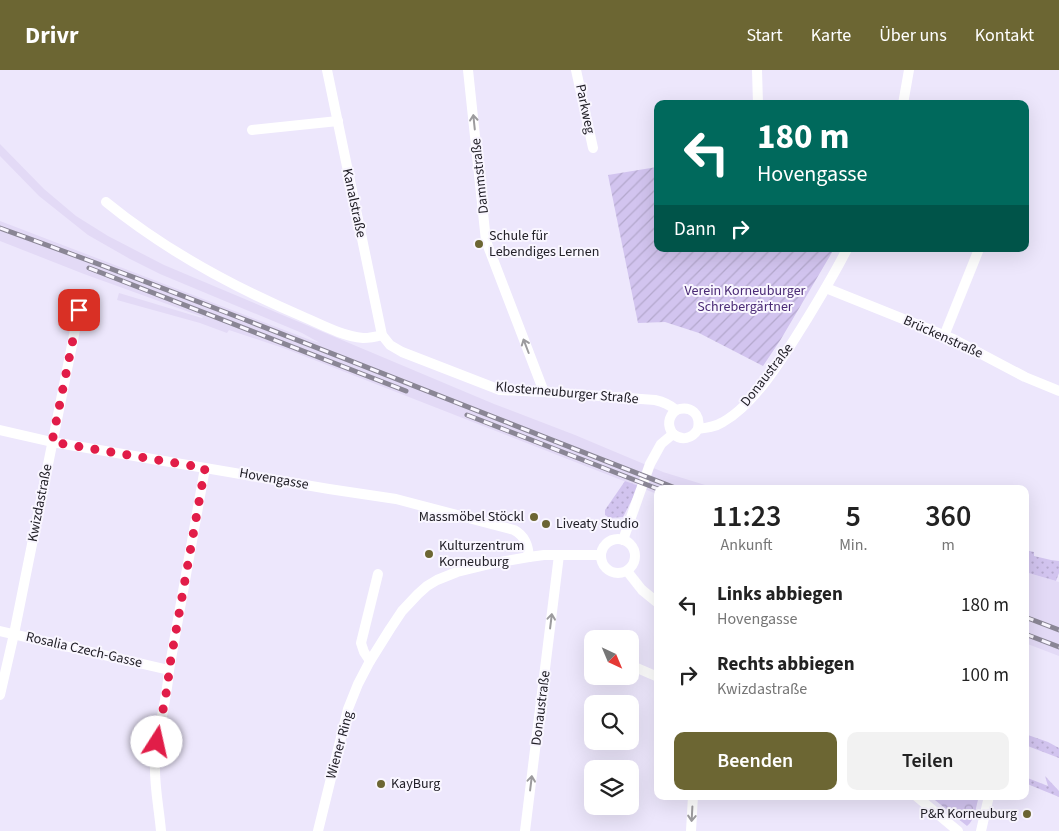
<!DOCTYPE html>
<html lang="de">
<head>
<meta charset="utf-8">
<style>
  body { margin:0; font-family:"Source Sans 3",sans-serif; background:#f2f2f2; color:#222; height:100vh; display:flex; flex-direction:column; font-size:19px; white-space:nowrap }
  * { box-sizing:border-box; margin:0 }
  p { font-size:16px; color:#767676 }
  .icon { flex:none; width:28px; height:28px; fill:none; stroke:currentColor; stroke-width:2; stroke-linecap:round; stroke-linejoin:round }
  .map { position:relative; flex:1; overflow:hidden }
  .details { position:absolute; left:654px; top:415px; width:375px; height:315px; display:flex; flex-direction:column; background:#fff; border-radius:10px; box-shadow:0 5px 20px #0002 }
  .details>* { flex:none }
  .guide { position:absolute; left:654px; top:30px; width:375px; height:152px; border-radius:10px; box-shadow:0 5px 20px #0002; background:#00695c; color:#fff; overflow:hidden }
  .needle { width:32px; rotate:136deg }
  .tools { position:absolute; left:584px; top:560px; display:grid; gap:10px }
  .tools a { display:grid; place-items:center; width:55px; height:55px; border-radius:10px; background:#fff; box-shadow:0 5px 20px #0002; font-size:25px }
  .pin { position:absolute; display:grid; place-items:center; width:42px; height:42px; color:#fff; margin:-21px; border-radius:10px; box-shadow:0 2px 8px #0006 }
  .me { position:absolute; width:55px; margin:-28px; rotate:10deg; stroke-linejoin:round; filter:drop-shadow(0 0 4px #0008) }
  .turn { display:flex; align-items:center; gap:18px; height:105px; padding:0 20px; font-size:22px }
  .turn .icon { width:65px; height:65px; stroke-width:2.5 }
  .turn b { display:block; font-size:35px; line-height:42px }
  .then { display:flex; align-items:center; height:48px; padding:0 20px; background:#0003; gap:10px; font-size:19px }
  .eta { display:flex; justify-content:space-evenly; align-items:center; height:85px; text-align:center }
  .eta b { font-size:30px; font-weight:600; line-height:35px }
  .primary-button { display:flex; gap:10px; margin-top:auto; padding:10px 20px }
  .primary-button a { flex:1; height:58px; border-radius:10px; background:#6c6633; color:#fff; font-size:20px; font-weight:600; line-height:58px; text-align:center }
  .primary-button a+a { background:#f2f2f2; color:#222 }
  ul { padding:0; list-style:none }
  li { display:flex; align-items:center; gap:15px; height:70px; padding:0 20px }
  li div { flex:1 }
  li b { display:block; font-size:19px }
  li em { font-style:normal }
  header { display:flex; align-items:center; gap:30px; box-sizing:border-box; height:70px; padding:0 25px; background:#6c6633; color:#fff }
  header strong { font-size:24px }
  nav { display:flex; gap:28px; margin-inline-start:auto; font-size:18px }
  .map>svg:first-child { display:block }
  .built { fill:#e3daf6 }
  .grass { fill:url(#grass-dots) }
  .park { fill:url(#park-crowns) }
  .garden { fill:url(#garden-furrows) }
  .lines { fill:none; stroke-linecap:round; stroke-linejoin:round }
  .minor { stroke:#fff; stroke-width:10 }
  .rail-casing { stroke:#8a8695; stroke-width:5 }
  .rail { stroke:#f9f6ff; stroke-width:3; stroke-dasharray:9; stroke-linecap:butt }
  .oneway { stroke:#9c9b9e }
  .route { stroke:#e11d48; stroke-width:9; stroke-dasharray:0 16.2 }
  .poi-dot { fill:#6c6633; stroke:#f9f6ff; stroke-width:2 }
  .labels { text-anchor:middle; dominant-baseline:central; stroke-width:4; stroke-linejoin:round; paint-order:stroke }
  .street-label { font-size:14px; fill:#222028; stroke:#f9f6ff }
  .poi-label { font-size:14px; fill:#222028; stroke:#f9f6ff; text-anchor:start }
  .park-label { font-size:14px; fill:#4a2a75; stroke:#f9f6ff }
</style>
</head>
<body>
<header>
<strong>Drivr</strong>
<nav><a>Start</a><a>Karte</a><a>Über uns</a><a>Kontakt</a></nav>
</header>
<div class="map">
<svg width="1059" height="761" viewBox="0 0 1059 761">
  <defs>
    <pattern id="grass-dots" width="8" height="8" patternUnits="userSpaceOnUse" patternTransform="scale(1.25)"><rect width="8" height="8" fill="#d2c4ef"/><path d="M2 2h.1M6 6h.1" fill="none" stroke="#b4a8cd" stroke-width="1.8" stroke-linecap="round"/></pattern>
    <pattern id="park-crowns" width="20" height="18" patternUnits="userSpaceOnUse" patternTransform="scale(1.25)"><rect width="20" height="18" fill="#d2c4ef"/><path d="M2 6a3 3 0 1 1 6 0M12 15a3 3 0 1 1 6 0" fill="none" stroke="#b4a8cd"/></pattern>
    <pattern id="garden-furrows" width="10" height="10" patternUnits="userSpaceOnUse" patternTransform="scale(1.25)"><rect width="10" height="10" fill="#d2c4ef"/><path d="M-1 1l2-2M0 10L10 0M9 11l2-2" fill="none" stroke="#b4a8cd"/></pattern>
  </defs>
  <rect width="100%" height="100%" fill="#ede7fc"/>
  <g class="built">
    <path d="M 0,74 L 44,119 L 76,146 L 108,166 L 164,195 L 494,334 L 575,365 L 663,402 L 718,419 L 658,419 L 657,424 L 286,279 L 229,260 L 227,263 L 200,253 L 117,230 L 119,223 L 202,248 L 203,247 L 84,204 L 0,171 L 0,151 L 313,271 L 320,273 L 302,263 L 160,204 L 130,189 L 88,165 L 39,126 L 0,86 Z"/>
    <path d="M 1025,502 L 1059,512 L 1059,586 L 1025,573 Z"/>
  </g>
  <g class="grass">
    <path d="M 625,411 L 639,416 L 623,447 L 610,448 L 605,445 L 605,440 Z"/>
    <path d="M 1025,480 L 1034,482 L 1034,486 L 1051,490 L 1059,491 L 1059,503 L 1056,511 L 1025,502 Z"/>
    <path d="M 1025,664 L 1048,672 L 1059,678 L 1059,688 L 1025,675 Z"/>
    <path d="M 1045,706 L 1059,721 L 1059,727 L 1025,713 L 1025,707 L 1048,716 Z"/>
  </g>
  <path class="park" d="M 930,726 L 979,726 C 976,736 975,750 967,756 Z"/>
  <path class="garden" d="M 657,97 L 658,179 L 834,179 L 781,269 L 763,296 L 699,263 L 665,252 L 638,253 L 608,105 Z"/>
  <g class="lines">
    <g class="minor">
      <path d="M 327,0 L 382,265 L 390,275 L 402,282 L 500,320 L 544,322 L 655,330 C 664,332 669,334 676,340"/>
      <path d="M 468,0 L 486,171 L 544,322"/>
      <path d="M 576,0 L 593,78"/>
      <path d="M 757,0 L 758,34"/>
      <path d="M 903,34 L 909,0"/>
      <path d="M 252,60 L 338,51"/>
      <path d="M 106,132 C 166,181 235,218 306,248 C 324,256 343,266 363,268 C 369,268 375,267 382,265"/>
      <path d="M 826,218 L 953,269 L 1025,307 L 1059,321"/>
      <path d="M 944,266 L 979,179"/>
      <path d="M 676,340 C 691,335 701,344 698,359"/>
      <path d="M 0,360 L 52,372 L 329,419 L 396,429 L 514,460 C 525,466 528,475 529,487"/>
      <path d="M 673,364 C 682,371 692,369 698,359 C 707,358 715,357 723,352 C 757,333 787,281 807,249 C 821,226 835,203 847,179"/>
      <path d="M 673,364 C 667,356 668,347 676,340"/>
      <circle cx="618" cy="486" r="17"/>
      <path d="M 623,470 L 650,394 L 661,374 L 673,364"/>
      <path d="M 627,501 L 642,520 L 658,533"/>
      <path d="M 0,561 L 169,600"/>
      <path d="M 370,591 L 364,582 L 361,573 L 378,504"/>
      <path d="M 630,595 L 658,607"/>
      <path d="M 0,625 L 14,564 L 79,240"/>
      <path d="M 916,726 L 958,761"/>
      <path d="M 161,761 C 159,738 154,715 155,692 C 157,661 167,631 169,600 L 205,398"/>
      <path d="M 318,761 L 348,639 L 358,614 L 370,591 L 390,559 L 402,541 L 418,524 L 427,516 L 437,510 L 457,502 L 494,493 L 529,487 L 544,485 L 600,485"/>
      <path d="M 525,761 L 559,485"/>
      <path d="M 691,761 L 693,726"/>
      <path d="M 981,761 L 989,726"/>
    </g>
    <defs>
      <g id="rail">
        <path d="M 0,158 C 228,240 452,332 678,419"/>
        <path d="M 89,198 L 406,321"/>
        <path d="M 467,345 L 658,419"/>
        <path d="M 1025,547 L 1059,560"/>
        <path d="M 1025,564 L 1059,577"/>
      </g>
    </defs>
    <use href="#rail" class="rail-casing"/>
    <use href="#rail" class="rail"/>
  </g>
  <defs><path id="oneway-shaft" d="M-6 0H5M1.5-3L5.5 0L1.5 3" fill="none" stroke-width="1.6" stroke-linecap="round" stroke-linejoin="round" transform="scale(1.25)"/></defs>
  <g class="oneway">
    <use href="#oneway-shaft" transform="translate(474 52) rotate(-96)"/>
    <use href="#oneway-shaft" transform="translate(526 276) rotate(-111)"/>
    <use href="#oneway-shaft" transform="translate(551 551) rotate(-83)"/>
    <use href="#oneway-shaft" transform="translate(531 713) rotate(-83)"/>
    <use href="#oneway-shaft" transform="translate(692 744) rotate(93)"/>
  </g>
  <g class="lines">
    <path class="route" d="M 79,240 L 52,372 L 205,398 L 169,600 L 168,613 L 157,672"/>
  </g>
  <g class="poi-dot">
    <circle cx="479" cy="174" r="5"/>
    <circle cx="534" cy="447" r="5"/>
    <circle cx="546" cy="454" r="5"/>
    <circle cx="429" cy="484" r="5"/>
    <circle cx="381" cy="714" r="5"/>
    <circle cx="1027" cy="744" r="5"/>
  </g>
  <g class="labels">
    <g class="street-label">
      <text transform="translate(585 39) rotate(78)">Parkweg</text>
      <text transform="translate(480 106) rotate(-96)">Dammstraße</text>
      <text transform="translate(354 133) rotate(78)">Kanalstraße</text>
      <text transform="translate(943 267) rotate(24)">Brückenstraße</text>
      <text transform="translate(767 305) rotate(-52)">Donaustraße</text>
      <text transform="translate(567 323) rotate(5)">Klosterneuburger Straße</text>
      <text transform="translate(274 409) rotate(10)">Hovengasse</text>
      <text transform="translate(40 433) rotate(-79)">Kwizdastraße</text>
      <text transform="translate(84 580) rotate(13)">Rosalia Czech-Gasse</text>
      <text transform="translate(541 638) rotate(-83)">Donaustraße</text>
      <text transform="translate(340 675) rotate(-75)">Wiener Ring</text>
    </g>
    <g class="poi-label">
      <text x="489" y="166">Schule für<tspan x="489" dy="16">Lebendiges Lernen</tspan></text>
      <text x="524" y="447" text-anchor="end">Massmöbel Stöckl</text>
      <text x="556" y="454">Liveaty Studio</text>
      <text x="439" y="476">Kulturzentrum<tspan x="439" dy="16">Korneuburg</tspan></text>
      <text x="391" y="714">KayBurg</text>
      <text x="1017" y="744" text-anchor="end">P&amp;R Korneuburg</text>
    </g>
    <g class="park-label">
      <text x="745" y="221">Verein Korneuburger<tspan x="745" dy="16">Schrebergärtner</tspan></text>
    </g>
  </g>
</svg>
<div class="tools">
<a><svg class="needle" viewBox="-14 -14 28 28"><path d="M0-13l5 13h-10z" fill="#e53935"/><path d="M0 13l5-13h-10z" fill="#767676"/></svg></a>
<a><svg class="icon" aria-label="search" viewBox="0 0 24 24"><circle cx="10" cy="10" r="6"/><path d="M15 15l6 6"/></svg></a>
<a><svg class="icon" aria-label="layers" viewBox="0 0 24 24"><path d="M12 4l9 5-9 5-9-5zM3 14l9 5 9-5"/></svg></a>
</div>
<div class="pin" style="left:79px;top:240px;background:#d93025"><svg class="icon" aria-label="arrive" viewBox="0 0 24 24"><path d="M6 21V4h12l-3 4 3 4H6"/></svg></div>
<svg class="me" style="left:157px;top:672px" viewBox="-20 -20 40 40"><circle r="19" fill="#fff"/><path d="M0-13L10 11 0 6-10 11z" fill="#e11d48"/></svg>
<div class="guide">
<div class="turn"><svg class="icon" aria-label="left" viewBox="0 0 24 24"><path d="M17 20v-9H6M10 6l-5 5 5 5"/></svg><div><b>180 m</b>Hovengasse</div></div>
<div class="then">Dann<svg class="icon" aria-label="right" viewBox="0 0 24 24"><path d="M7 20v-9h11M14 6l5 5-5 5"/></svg></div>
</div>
<section class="details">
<div class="eta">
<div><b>11:23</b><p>Ankunft</p></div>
<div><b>5</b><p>Min.</p></div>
<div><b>360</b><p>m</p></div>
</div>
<ul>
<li><svg class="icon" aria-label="left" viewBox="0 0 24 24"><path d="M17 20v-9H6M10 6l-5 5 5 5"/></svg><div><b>Links abbiegen</b><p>Hovengasse</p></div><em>180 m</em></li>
<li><svg class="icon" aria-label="right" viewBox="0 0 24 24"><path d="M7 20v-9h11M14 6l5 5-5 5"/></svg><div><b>Rechts abbiegen</b><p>Kwizdastraße</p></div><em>100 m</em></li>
</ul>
<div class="primary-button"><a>Beenden</a><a>Teilen</a></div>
</section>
</div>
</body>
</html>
